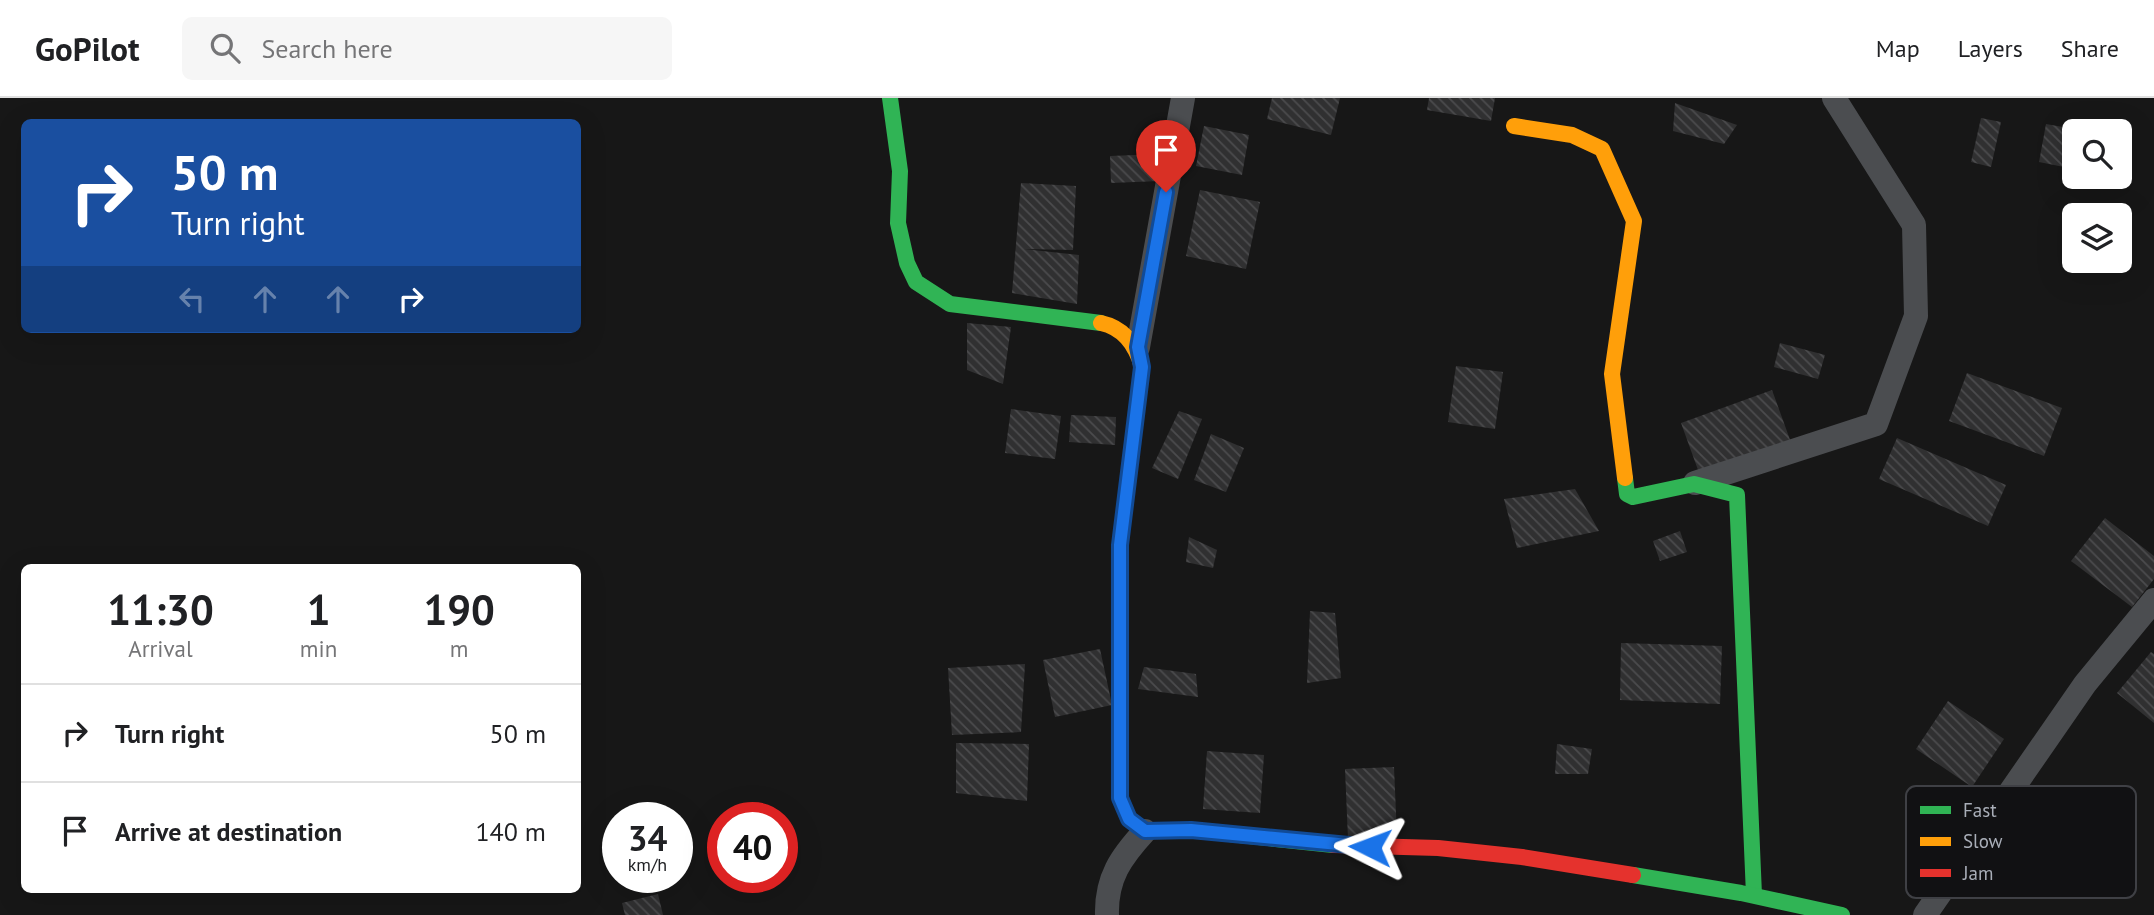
<!DOCTYPE html>
<html lang="en">
<head>
<meta charset="utf-8">
<style>
  body { margin:0; font-family:"PT Sans",sans-serif; background:#f6f6f6; color:#202124; height:100vh; display:flex; flex-direction:column; font-size:26px; white-space:nowrap }
  * { box-sizing:border-box; margin:0 }
  p { font-size:23px; color:#757577 }
  .icon { flex:none; width:38px; height:38px; fill:none; stroke:currentColor; stroke-width:2; stroke-linecap:round; stroke-linejoin:round }
  .map { position:relative; flex:1; overflow:hidden }
  .sheet { position:absolute; left:21px; top:466px; width:560px; height:329px; display:flex; flex-direction:column; background:#fff; border-radius:10px; box-shadow:0 7px 28px #0002 }
  .sheet>* { flex:none }
  .banner { position:absolute; left:21px; top:21px; width:560px; height:214px; border-radius:10px; box-shadow:0 7px 28px #0002; background:#1a4fa0; color:#fff; overflow:hidden }
  .buttons { position:absolute; left:2062px; top:21px; display:grid; gap:14px }
  .buttons a { display:grid; place-items:center; width:70px; height:70px; border-radius:10px; background:#fff; box-shadow:0 7px 28px #0002; font-size:35px }
  .speed { position:absolute; left:602px; top:704px; display:flex; gap:14px; font-size:35px; font-weight:700; text-align:center }
  .speed>* { display:grid; place-content:center; width:91px; height:91px; border-radius:50%; background:#fff; box-shadow:0 7px 28px #0002; line-height:1 }
  .speed small { font-size:18px; font-weight:400 }
  .speed .limit { border:10px solid #d22; background:#fff; color:#111 }
  .pin { position:absolute; display:grid; place-items:center; width:60px; height:60px; color:#fff; margin:-72px -30px; border-radius:50% 50% 50% 0; rotate:-45deg; box-shadow:0 0 7px #0007 }
  .pin .icon { rotate:45deg }
  .me { position:absolute; width:77px; margin:-38px; rotate:273deg; stroke-linejoin:round; filter:drop-shadow(0 0 5px #0008) }
  .turn { display:flex; align-items:center; gap:24px; height:147px; padding:0 35px; font-size:32px }
  .turn .icon { width:91px; height:91px; stroke-width:2.5 }
  .turn b { display:block; font-size:49px; line-height:60px }
  .lanes { display:flex; align-items:center; height:66px; padding:0 35px; background:#0003; justify-content:center; gap:35px; direction:ltr }
  .lanes .off { opacity:.35 }
  .eta { display:flex; justify-content:space-evenly; align-items:center; height:119px; text-align:center }
  .eta b { font-size:42px; font-weight:700; line-height:49px }
  ul { padding:0; list-style:none }
  li { display:flex; align-items:center; gap:21px; height:98px; padding:0 35px; border-top:2px solid #e0e0e0 }
  li div { flex:1 }
  li b { display:block; font-size:26px }
  li em { font-style:normal }
  header { display:flex; align-items:center; gap:42px; box-sizing:border-box; height:98px; padding:0 35px; background:#fff; border-bottom:2px solid #e0e0e0 }
  header strong { font-size:33px }
  nav { display:flex; gap:38px; margin-inline-start:auto; font-size:24px }
  .search { width:490px; height:63px; background:#f6f6f6; display:flex; align-items:center; gap:18px; box-sizing:border-box; padding:0 24px; border-radius:10px; color:#757577; font-size:26px }
  .map>svg:first-child { display:block }
  .building { fill:url(#building-back-hatch) }
  .lines { fill:none; stroke-linecap:round; stroke-linejoin:round }
  .street { stroke:#4b4d50; stroke-width:24 }
  .fast { stroke:#30b455; stroke-width:16 }
  .slow { stroke:#ff9f0a; stroke-width:16 }
  .jam { stroke:#e5322d; stroke-width:16 }
  .route-casing { stroke:#114b97; stroke-width:18 }
  .route { stroke:#1a73e8; stroke-width:12 }
  .key { fill:#111113; stroke:#3f4045; stroke-width:2 }
  .key-label { font-size:19px; fill:#a9aeb8 }
</style>
</head>
<body>
<header>
<strong>GoPilot</strong>
<div class="search"><svg class="icon" aria-label="search" viewBox="0 0 24 24"><circle cx="10" cy="10" r="6"/><path d="M15 15l6 6"/></svg>Search here</div>
<nav><a>Map</a><a>Layers</a><a>Share</a></nav>
</header>
<div class="map">
<svg width="2154" height="817" viewBox="0 0 2154 817">
  <defs>
    <pattern id="building-back-hatch" width="6" height="6" patternUnits="userSpaceOnUse" patternTransform="scale(1.75)"><rect width="6" height="6" fill="#303031"/><path d="M-1 5l2 2M0 0l6 6M5-1l2 2" fill="none" stroke="#4b4b4d"/></pattern>
  </defs>
  <rect width="100%" height="100%" fill="#171717"/>
  <g class="building">
    <path d="M 1272,0 L 1340,0 L 1331,37 L 1267,21 Z"/>
    <path d="M 1429,0 L 1495,0 L 1491,23 L 1427,12 Z"/>
    <path d="M 1675,5 L 1737,27 L 1724,46 L 1673,33 Z"/>
    <path d="M 1981,20 L 2001,24 L 1991,69 L 1971,64 Z"/>
    <path d="M 2046,26 L 2074,31 L 2074,71 L 2039,64 Z"/>
    <path d="M 1204,28 L 1249,37 L 1242,77 L 1196,68 Z"/>
    <path d="M 1159,56 L 1160,83 L 1111,85 L 1110,58 Z"/>
    <path d="M 1021,85 L 1076,88 L 1073,152 L 1024,151 L 1079,157 L 1077,206 L 1012,195 Z"/>
    <path d="M 1200,92 L 1260,104 L 1246,171 L 1186,158 Z"/>
    <path d="M 967,225 L 1011,229 L 1003,286 L 967,272 Z"/>
    <path d="M 1780,245 L 1825,257 L 1818,281 L 1774,269 Z"/>
    <path d="M 1456,268 L 1503,274 L 1495,331 L 1448,324 Z"/>
    <path d="M 1967,275 L 2062,310 L 2044,358 L 1949,323 Z"/>
    <path d="M 1772,292 L 1793,350 L 1702,383 L 1681,325 Z"/>
    <path d="M 1011,311 L 1061,318 L 1055,361 L 1005,355 Z"/>
    <path d="M 1179,313 L 1202,321 L 1178,381 L 1152,370 Z"/>
    <path d="M 1071,317 L 1116,319 L 1115,347 L 1069,344 Z"/>
    <path d="M 1211,336 L 1244,350 L 1226,394 L 1194,382 Z"/>
    <path d="M 1897,340 L 2006,387 L 1988,428 L 1879,381 Z"/>
    <path d="M 1575,391 L 1599,433 L 1517,450 L 1504,401 Z"/>
    <path d="M 2105,420 L 2154,458 L 2154,481 L 2132,509 L 2071,463 Z"/>
    <path d="M 1680,433 L 1687,454 L 1660,463 L 1653,443 Z"/>
    <path d="M 1189,439 L 1217,452 L 1213,470 L 1186,464 Z"/>
    <path d="M 1310,513 L 1335,515 L 1341,580 L 1307,585 Z"/>
    <path d="M 1621,545 L 1722,548 L 1720,606 L 1620,602 Z"/>
    <path d="M 1100,551 L 1112,607 L 1055,619 L 1043,562 Z"/>
    <path d="M 2151,554 L 2154,556 L 2154,625 L 2117,595 Z"/>
    <path d="M 1025,566 L 1021,634 L 952,637 L 948,570 Z"/>
    <path d="M 1144,569 L 1196,576 L 1198,599 L 1138,591 Z"/>
    <path d="M 1948,603 L 2004,641 L 1972,689 L 1916,651 Z"/>
    <path d="M 956,645 L 1029,646 L 1027,703 L 956,695 Z"/>
    <path d="M 1557,646 L 1592,651 L 1588,676 L 1555,676 Z"/>
    <path d="M 1207,653 L 1264,657 L 1260,715 L 1203,711 Z"/>
    <path d="M 1394,669 L 1397,739 L 1348,741 L 1345,671 Z"/>
    <path d="M 658,796 L 663,817 L 625,817 L 622,805 Z"/>
  </g>
  <g class="lines">
    <g class="street">
      <path d="M 1138,249 L 1183,0"/>
      <path d="M 1695,385 L 1876,326 L 1916,218 L 1914,127 L 1834,0"/>
      <path d="M 1107,817 C 1106,780 1121,759 1145,733"/>
      <path d="M 1925,817 L 2085,586 L 2154,502"/>
    </g>
    <g class="fast">
      <path d="M 890,0 L 900,73 L 898,125 L 907,165 L 916,184 L 950,206 L 1101,225"/>
      <path d="M 1625,380 L 1627,396 L 1633,399 L 1694,386 L 1737,397 L 1754,797"/>
      <path d="M 1120,595 L 1120,700 L 1129,721 L 1145,733 L 1191,732 L 1333,747"/>
      <path d="M 1633,777 L 1741,795 L 1842,817"/>
    </g>
    <g class="slow">
      <path d="M 1514,28 L 1572,37 L 1602,51 L 1634,123 L 1612,276 L 1625,380"/>
      <path d="M 1101,225 C 1124,230 1136,247 1142,269 L 1120,448 L 1120,595"/>
    </g>
    <path class="jam" d="M 1333,747 L 1438,750 L 1522,759 L 1633,777"/>
  </g>
  <g class="lines">
    <defs>
      <path id="route" d="M 1166,94 L 1138,249 L 1142,269 L 1120,447 L 1120,700 L 1129,721 L 1145,733 L 1191,732 L 1370,749"/>
    </defs>
    <use href="#route" class="route-casing"/>
    <use href="#route" class="route"/>
  </g>
  <rect x="1906" y="688" width="230" height="112" rx="10" class="key"/>
  <rect x="1920" y="708" width="31" height="8" fill="#30b455"/>
  <rect x="1920" y="739" width="31" height="9" fill="#ff9f0a"/>
  <rect x="1920" y="771" width="31" height="8" fill="#e5322d"/>
  <g class="key-label">
    <text x="1963" y="719">Fast</text>
    <text x="1963" y="750">Slow</text>
    <text x="1963" y="782">Jam</text>
  </g>
</svg>
<div class="buttons">
<a><svg class="icon" aria-label="search" viewBox="0 0 24 24"><circle cx="10" cy="10" r="6"/><path d="M15 15l6 6"/></svg></a>
<a><svg class="icon" aria-label="layers" viewBox="0 0 24 24"><path d="M12 4l9 5-9 5-9-5zM3 14l9 5 9-5"/></svg></a>
</div>
<div class="speed"><div>34<small>km/h</small></div><div class="limit">40</div></div>
<div class="pin" style="left:1166px;top:94px;background:#d93025"><svg class="icon" aria-label="arrive" viewBox="0 0 24 24"><path d="M6 21V4h12l-3 4 3 4H6"/></svg></div>
<svg class="me" style="left:1370px;top:749px" viewBox="-20 -20 40 40"><path d="M0-17L14 15 0 8-14 15z" fill="#1a73e8" stroke="#fff" stroke-width="4"/></svg>
<div class="banner">
<div class="turn"><svg class="icon" aria-label="right" viewBox="0 0 24 24"><path d="M7 20v-9h11M14 6l5 5-5 5"/></svg><div><b>50 m</b>Turn right</div></div>
<div class="lanes"><svg class="icon off" aria-label="left" viewBox="0 0 24 24"><path d="M17 20v-9H6M10 6l-5 5 5 5"/></svg><svg class="icon off" aria-label="ahead" viewBox="0 0 24 24"><path d="M12 20V5M6 11l6-6 6 6"/></svg><svg class="icon off" aria-label="ahead" viewBox="0 0 24 24"><path d="M12 20V5M6 11l6-6 6 6"/></svg><svg class="icon" aria-label="right" viewBox="0 0 24 24"><path d="M7 20v-9h11M14 6l5 5-5 5"/></svg></div>
</div>
<section class="sheet">
<div class="eta">
<div><b>11:30</b><p>Arrival</p></div>
<div><b>1</b><p>min</p></div>
<div><b>190</b><p>m</p></div>
</div>
<ul>
<li><svg class="icon" aria-label="right" viewBox="0 0 24 24"><path d="M7 20v-9h11M14 6l5 5-5 5"/></svg><div><b>Turn right</b></div><em>50 m</em></li>
<li><svg class="icon" aria-label="arrive" viewBox="0 0 24 24"><path d="M6 21V4h12l-3 4 3 4H6"/></svg><div><b>Arrive at destination</b></div><em>140 m</em></li>
</ul>
</section>
</div>
</body>
</html>
